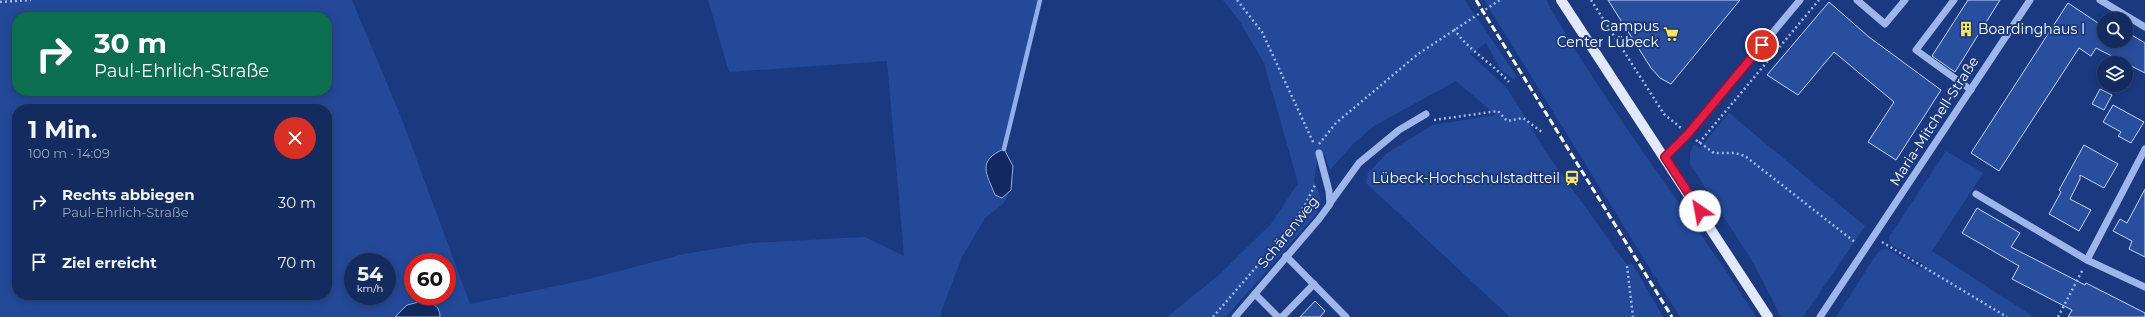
<!DOCTYPE html>
<html lang="de">
<head>
<meta charset="utf-8">
<style>
  body { margin:0; font-family:Montserrat,sans-serif; background:#213769; color:#f1f3f6; height:100vh; display:flex; flex-direction:column; font-size:15px; white-space:nowrap }
  * { box-sizing:border-box; margin:0 }
  p { font-size:13px; color:#9da7bd }
  .icon { flex:none; width:22px; height:22px; fill:none; stroke:currentColor; stroke-width:2; stroke-linecap:round; stroke-linejoin:round }
  .map { position:relative; flex:1; overflow:hidden }
  .panel { position:absolute; left:12px; top:104px; width:320px; height:196px; display:flex; flex-direction:column; background:#142b60; border-radius:16px; box-shadow:0 2px 10px #0003,0 0 0 1px #334775 }
  .panel>* { flex:none }
  .top-card { position:absolute; left:12px; top:12px; width:320px; height:84px; border-radius:16px; box-shadow:0 2px 10px #0003,0 0 0 1px #334775; background:#0b6e4f; color:#fff; overflow:hidden }
  .tools { position:absolute; left:2097px; top:12px; display:grid; gap:8px }
  .tools a { display:grid; place-items:center; width:36px; height:36px; border-radius:50%; background:#142b60; box-shadow:0 2px 10px #0003,0 0 0 1px #334775; font-size:20px }
  .speed { position:absolute; left:344px; top:253px; display:flex; gap:8px; font-size:20px; font-weight:700; text-align:center }
  .speed>* { display:grid; place-content:center; width:52px; height:52px; border-radius:50%; background:#142b60; box-shadow:0 2px 10px #0003,0 0 0 1px #334775; line-height:1 }
  .speed small { font-size:10px; font-weight:400 }
  .speed .limit { border:6px solid #d22; background:#fff; color:#111 }
  .pin { position:absolute; display:grid; place-items:center; width:34px; height:34px; color:#fff; margin:-17px; border:2px solid #fff; border-radius:50%; box-shadow:0 1px 4px #0007 }
  .me { position:absolute; width:44px; margin:-22px; rotate:327deg; stroke-linejoin:round; filter:drop-shadow(0 0 3px #0008) }
  .turn { display:flex; align-items:center; gap:14px; height:84px; padding:0 16px; font-size:18px }
  .turn .icon { width:52px; height:52px; stroke-width:2.5 }
  .turn b { display:block; font-size:28px; line-height:34px }
  .round { display:grid; place-items:center; flex:none; width:42px; height:42px; border-radius:21px; background:#213769 }
  .head { display:flex; align-items:center; justify-content:space-between; height:68px; padding:0 16px }
  h1 { font-size:24px; font-weight:700; line-height:30px }
  ul { padding:0; list-style:none }
  li { display:flex; align-items:center; gap:12px; height:60px; padding:0 16px }
  li div { flex:1 }
  li b { display:block; font-size:15px }
  li em { font-style:normal }
  .map>svg:first-child { display:block }
  .green { fill:#244999; fill-rule:evenodd }
  .water { fill:#12285e; stroke:#92afec }
  .lines { fill:none; stroke-linecap:round; stroke-linejoin:round }
  .stream { stroke:#92afec; stroke-width:4.5 }
  .building { fill:#2a4e9e; stroke:#c3d4f7 }
  .path { stroke:#9fb6ea; stroke-width:2.5; stroke-dasharray:2 3; stroke-linecap:butt }
  .minor { stroke:#9fb6ea; stroke-width:7 }
  .major { stroke:#e2e9fe; stroke-width:10 }
  .rail { stroke:#fff; stroke-width:3; stroke-dasharray:7 3; stroke-linecap:butt }
  .route-casing { stroke:#92132f; stroke-width:10 }
  .route { stroke:#e11d48; stroke-width:7 }
  .labels { text-anchor:middle; dominant-baseline:central; stroke-width:4; stroke-linejoin:round; paint-order:stroke }
  .poi-label { font-size:14px; fill:#fff; stroke:#1b3980; text-anchor:end }
  .street-label { font-size:14px; fill:#fff; stroke:#1b3980 }
</style>
</head>
<body>
<div class="map">
<svg width="2145" height="317" viewBox="0 0 2145 317">
  <rect width="100%" height="100%" fill="#1b3980"/>
  <g class="green">
    <path d="M 0,0 L 352,0 L 401,117 L 470,304 L 585,280 L 684,254 L 752,243 L 865,237 L 904,256 L 887,61 L 729,72 L 708,0 L 1041,0 L 1004,149 C 976,161 987,174 995,195 L 1002,198 L 1011,190 L 1003,204 L 985,218 L 962,257 L 941,312 L 941,317 L 440,317 C 440,300 421,298 409,304 C 405,307 399,313 395,317 L 0,317 ZM 17,17 L 327,17 L 327,91 L 17,91 ZM 17,109 L 327,109 L 327,295 L 17,295 ZM 353,262 L 387,262 L 387,296 L 353,296 ZM 413,262 L 447,262 L 447,296 L 413,296 Z"/>
    <path d="M 1223,0 L 1465,0 L 1517,77 L 1513,79 L 1501,70 L 1486,43 L 1470,54 L 1507,88 L 1547,154 L 1627,265 L 1632,263 L 1663,317 L 1510,317 L 1366,183 L 1368,173 L 1386,154 L 1432,125 L 1496,115 L 1456,81 L 1374,126 L 1354,143 L 1330,170 L 1324,154 L 1317,160 L 1314,181 L 1321,199 L 1317,213 L 1226,317 L 1167,317 L 1220,274 L 1271,224 L 1298,183 L 1264,63 L 1240,22 Z"/>
    <path d="M 1484,0 L 1546,0 C 1608,111 1688,210 1756,317 L 1680,317 Z"/>
    <path d="M 1729,113 L 1865,226 L 1803,317 L 1781,317 L 1754,264 L 1690,164 L 1690,153 L 1694,144 L 1700,148 Z"/>
    <path d="M 1946,151 L 1983,173 L 1932,251 L 2034,317 L 1836,317 L 1878,252 L 1883,249 L 1889,250 L 1922,269 L 1924,265 L 1892,245 L 1889,241 L 1889,237 Z"/>
  </g>
  <g class="water">
    <path d="M 1004,149 L 1013,166 L 1011,190 L 1002,198 L 995,195 C 987,174 976,161 1004,149 Z"/>
    <path d="M 419,302 C 430,302 440,304 440,317 L 395,317 L 407,305 Z"/>
  </g>
  <g class="lines">
    <path class="stream" d="M 1004,149 L 1040,0"/>
  </g>
  <g class="building">
    <path d="M 1608,0 L 1740,0 L 1671,84 L 1660,78 L 1651,68 Z"/>
    <path d="M 1968,0 L 2000,0 L 1955,72 L 1932,56 Z"/>
    <path d="M 1829,2 L 1869,37 L 1941,90 L 1896,160 L 1868,142 L 1894,102 L 1834,52 L 1798,95 L 1767,75 Z"/>
    <path d="M 2068,3 L 2104,27 L 2104,41 L 2115,41 L 2123,46 L 2130,34 L 2145,43 L 2145,73 L 2096,48 L 2091,56 L 2079,48 L 1999,171 L 1971,153 Z"/>
    <path d="M 2100,89 L 2112,95 L 2104,110 L 2092,104 Z"/>
    <path d="M 2113,105 L 2144,122 L 2131,143 L 2118,136 L 2121,132 L 2103,122 Z"/>
    <path d="M 2084,145 L 2118,164 L 2104,188 L 2080,175 L 2080,179 L 2070,199 L 2091,210 L 2079,231 L 2049,214 L 2061,192 L 2059,190 Z"/>
    <path d="M 2145,189 L 2145,257 L 2129,249 L 2132,241 L 2113,231 L 2120,219 L 2127,223 Z"/>
    <path d="M 1977,208 L 2020,233 L 2011,247 L 2085,285 L 2086,283 L 2145,313 L 2145,317 L 2068,317 L 2072,310 L 2012,279 L 2019,266 L 1962,233 Z"/>
    <path d="M 1315,301 L 1325,311 L 1320,317 L 1300,317 Z"/>
  </g>
  <g class="lines">
    <g class="path">
      <path d="M 1237,0 L 1262,32 L 1314,144"/>
      <path d="M 1591,0 L 1664,114 L 1681,128"/>
      <path d="M 0,2 L 31,0"/>
      <path d="M 1454,29 C 1468,50 1492,63 1509,82"/>
      <path d="M 1434,120 L 1498,111 L 1507,121 L 1523,118 L 1542,132"/>
      <path d="M 1696,140 L 1714,153 L 1735,153 L 1745,156 L 1856,243"/>
      <path d="M 1699,143 L 1819,0"/>
      <path d="M 1319,144 L 1336,123 L 1418,54 L 1500,0"/>
      <path d="M 1882,242 L 2007,317"/>
      <path d="M 1627,266 L 1633,317"/>
      <path d="M 1213,317 L 1290,228 L 1305,205 L 1316,183"/>
      <path d="M 2058,317 L 2083,269"/>
    </g>
    <g class="minor">
      <path d="M 1857,0 L 1885,24 L 1905,0"/>
      <path d="M 1954,0 L 1916,50 L 1971,90"/>
      <path d="M 2100,0 L 2145,27"/>
      <path d="M 2145,149 L 2087,260 L 2145,287"/>
      <path d="M 1665,157 L 1688,134 L 1800,0"/>
      <path d="M 1976,194 L 2087,260"/>
      <path d="M 1330,203 L 1359,163 L 1399,130 L 1426,114"/>
      <path d="M 1286,256 L 1346,317"/>
      <path d="M 1255,294 L 1278,317"/>
      <path d="M 1235,317 L 1319,219 L 1330,204 L 1329,191 L 1319,153"/>
      <path d="M 1282,317 L 1314,284"/>
      <path d="M 1820,317 L 2030,0"/>
    </g>
    <path class="major" d="M 1561,0 L 1768,317"/>
    <path class="rail" d="M 1476,0 L 1672,317"/>
  </g>
  <g class="lines">
    <defs>
      <path id="route" d="M 1700,211 L 1665,157 L 1688,134 L 1762,45"/>
    </defs>
    <use href="#route" class="route-casing"/>
    <use href="#route" class="route"/>
  </g>
  <defs>
    <symbol id="building-bare" viewBox="-9 -9 18 18"><path d="M-4-6H4V6H1V3H-1V6H-4ZM-2.5-4.3h1.7v1.8h-1.7ZM.8-4.3h1.7v1.8H.8ZM-2.5-1h1.7V.8h-1.7ZM.8-1h1.7V.8H.8Z" fill="#fbe35c" stroke="#1b3980" stroke-width="2.5" paint-order="stroke"/></symbol>
    <symbol id="supermarket-bare" viewBox="-9 -9 18 18"><path d="M-6-5.5h2.5l.6 2H6L4.5 2H-2.5L-4.4-4H-6ZM-1.5 3.2a1.3 1.3 0 1 0 .1 0ZM3 3.2a1.3 1.3 0 1 0 .1 0Z" fill="#fbe35c" stroke="#1b3980" stroke-width="2.5" paint-order="stroke"/></symbol>
    <symbol id="station-bare" viewBox="-9 -9 18 18"><path d="M-3-6H3Q5-6 5-4V2Q5 4 3 4L4.5 6H3L1.5 4h-3L-3 6H-4.5L-3 4Q-5 4-5 2V-4Q-5-6-3-6ZM-3.5-4v3h7v-3ZM-3.5 1v1.5H-2V1ZM2 1v1.5H3.5V1Z" fill="#fbe35c" stroke="#1b3980" stroke-width="2.5" paint-order="stroke"/></symbol>
  </defs>
  <g fill-rule="evenodd">
    <use href="#building-bare" x="1955" y="18" width="22" height="22"/>
    <use href="#supermarket-bare" x="1660" y="23" width="22" height="22"/>
    <use href="#station-bare" x="1561" y="167" width="22" height="22"/>
  </g>
  <g class="labels">
    <g class="poi-label">
      <text x="1659" y="26">Campus<tspan x="1659" dy="16">Center Lübeck</tspan></text>
      <text x="1978" y="29" text-anchor="start">Boardinghaus I</text>
      <text x="1560" y="178">Lübeck-Hochschulstadtteil</text>
    </g>
    <g class="street-label">
      <text transform="translate(1934 121) rotate(-57)">Maria-Mitchell-Straße</text>
      <text transform="translate(1288 232) rotate(-51)">Schärenweg</text>
    </g>
  </g>
</svg>
<div class="tools">
<a><svg class="icon" aria-label="search" viewBox="0 0 24 24"><circle cx="10" cy="10" r="6"/><path d="M15 15l6 6"/></svg></a>
<a><svg class="icon" aria-label="layers" viewBox="0 0 24 24"><path d="M12 4l9 5-9 5-9-5zM3 14l9 5 9-5"/></svg></a>
</div>
<div class="speed"><div>54<small>km/h</small></div><div class="limit">60</div></div>
<div class="pin" style="left:1762px;top:45px;background:#d93025"><svg class="icon" aria-label="arrive" viewBox="0 0 24 24"><path d="M6 21V4h12l-3 4 3 4H6"/></svg></div>
<svg class="me" style="left:1700px;top:211px" viewBox="-20 -20 40 40"><circle r="19" fill="#fff"/><path d="M0-13L10 11 0 6-10 11z" fill="#e11d48"/></svg>
<div class="top-card">
<div class="turn"><svg class="icon" aria-label="right" viewBox="0 0 24 24"><path d="M7 20v-9h11M14 6l5 5-5 5"/></svg><div><b>30 m</b>Paul-Ehrlich-Straße</div></div>
</div>
<section class="panel">
<div class="head"><div><h1>1 Min.</h1><p>100 m · 14:09</p></div><a class="round" style="background:#d93025;color:#fff"><svg class="icon" aria-label="close" viewBox="0 0 24 24"><path d="M6 6l12 12M18 6L6 18"/></svg></a></div>
<ul>
<li><svg class="icon" aria-label="right" viewBox="0 0 24 24"><path d="M7 20v-9h11M14 6l5 5-5 5"/></svg><div><b>Rechts abbiegen</b><p>Paul-Ehrlich-Straße</p></div><em>30 m</em></li>
<li><svg class="icon" aria-label="arrive" viewBox="0 0 24 24"><path d="M6 21V4h12l-3 4 3 4H6"/></svg><div><b>Ziel erreicht</b></div><em>70 m</em></li>
</ul>
</section>
</div>
</body>
</html>
